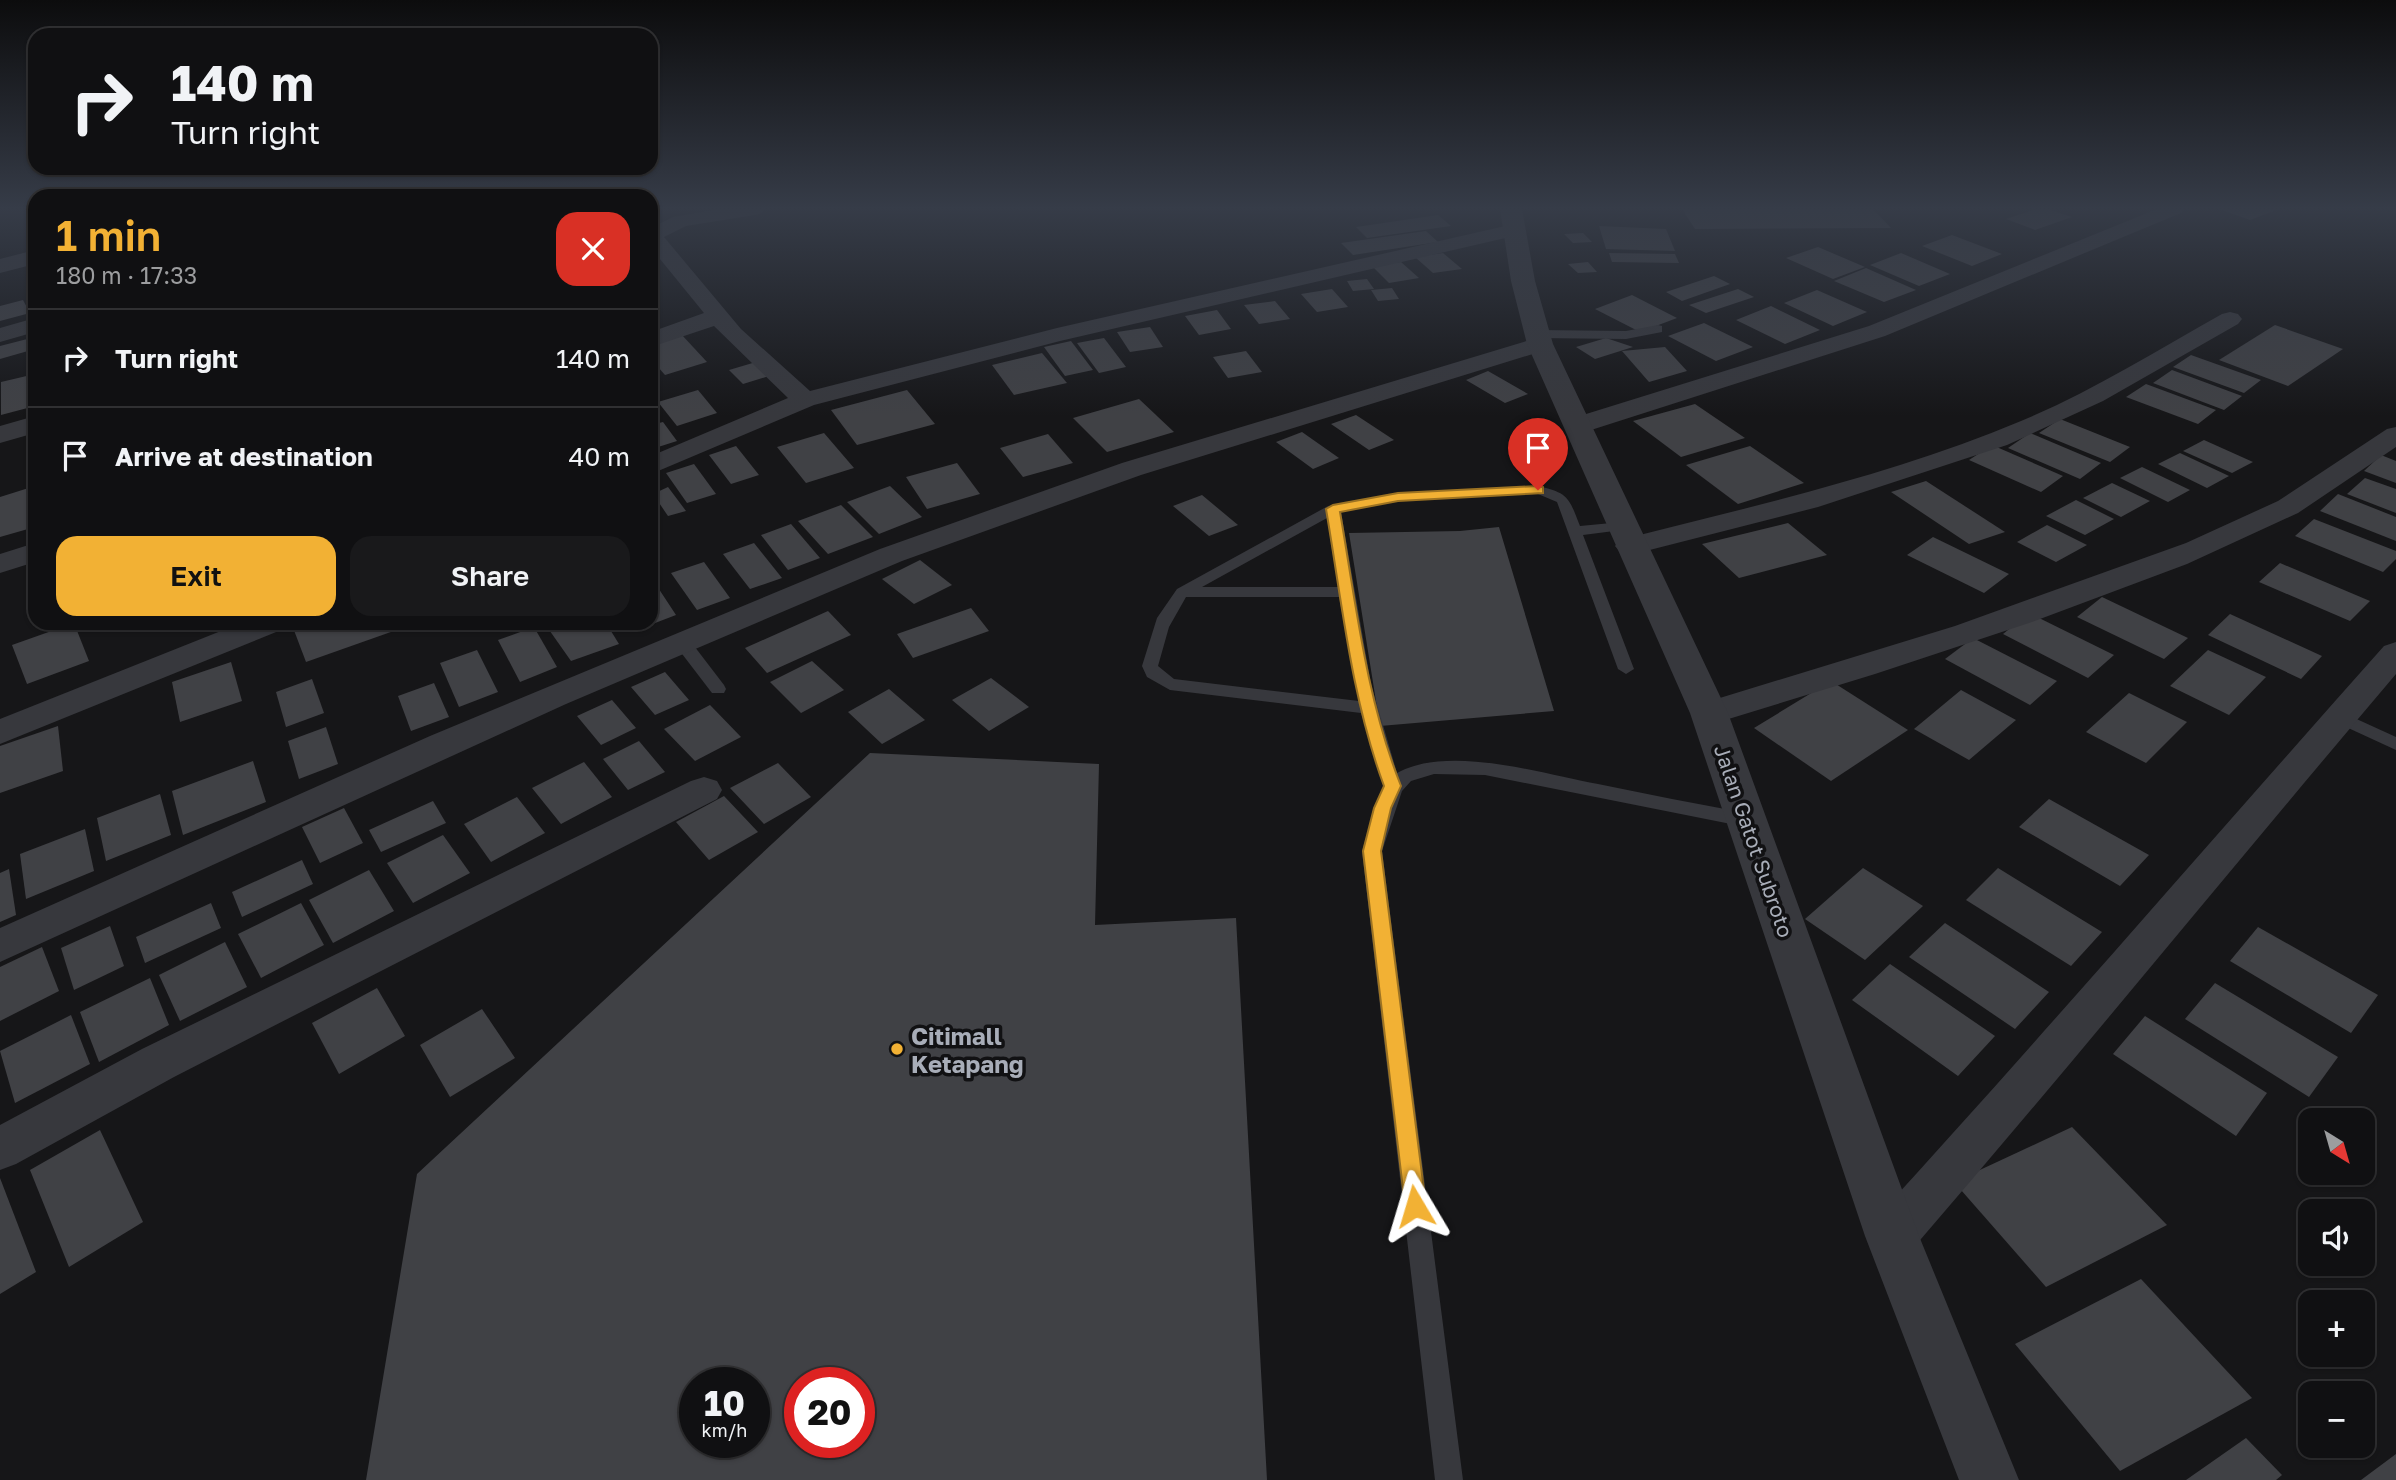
<!DOCTYPE html>
<html lang="en">
<head>
<meta charset="utf-8">
<style>
  body { margin:0; font-family:"Golos Text",sans-serif; background:#19191b; color:#f1f3f6; height:100vh; display:flex; flex-direction:column; font-size:26px; white-space:nowrap }
  * { box-sizing:border-box; margin:0 }
  p { font-size:23px; color:#9c9d9f }
  .icon { flex:none; width:38px; height:38px; fill:none; stroke:currentColor; stroke-width:2; stroke-linecap:round; stroke-linejoin:round }
  .map { position:relative; flex:1; overflow:hidden }
  .side { position:absolute; left:28px; top:189px; width:630px; height:441px; display:flex; flex-direction:column; background:#101012; border-radius:21px; box-shadow:0 2px 5px #0004,0 0 0 2px #303032 }
  .side>* { flex:none }
  .top-card { position:absolute; left:28px; top:28px; width:630px; height:147px; border-radius:21px; box-shadow:0 2px 5px #0004,0 0 0 2px #303032; background:#101012; color:#f1f3f6; overflow:hidden }
  .needle { width:46px; rotate:143deg }
  .buttons { position:absolute; left:2298px; top:1108px; display:grid; gap:14px }
  .buttons a { display:grid; place-items:center; width:77px; height:77px; border-radius:14px; background:#101012; box-shadow:0 2px 5px #0004,0 0 0 2px #303032; font-size:35px }
  .speed { position:absolute; left:679px; top:1367px; display:flex; gap:14px; font-size:35px; font-weight:700; text-align:center }
  .speed>* { display:grid; place-content:center; width:91px; height:91px; border-radius:50%; background:#101012; box-shadow:0 2px 5px #0004,0 0 0 2px #303032; line-height:1 }
  .speed small { font-size:18px; font-weight:400 }
  .speed .limit { border:10px solid #d22; background:#fff; color:#111 }
  .pin { position:absolute; display:grid; place-items:center; width:60px; height:60px; color:#fff; margin:-72px -30px; border-radius:50% 50% 50% 0; rotate:-45deg; box-shadow:0 0 7px #0007 }
  .pin .icon { rotate:45deg }
  .me { position:absolute; width:77px; margin:-38px; rotate:353deg; stroke-linejoin:round; filter:drop-shadow(0 0 5px #0008) }
  .turn { display:flex; align-items:center; gap:24px; height:147px; padding:0 28px; font-size:32px }
  .turn .icon { width:91px; height:91px; stroke-width:2.5 }
  .turn b { display:block; font-size:49px; line-height:60px }
  .round { display:grid; place-items:center; flex:none; width:74px; height:74px; border-radius:21px; background:#19191b }
  .headline { display:flex; align-items:center; justify-content:space-between; height:119px; padding:0 28px }
  h1 { font-size:42px; font-weight:600; line-height:52px; color:#f2b134 }
  .cta { display:flex; gap:14px; margin-top:auto; padding:14px 28px }
  .cta a { flex:1; height:80px; border-radius:21px; background:#f2b134; color:#111; font-size:28px; font-weight:600; line-height:80px; text-align:center }
  .cta a+a { background:#19191b; color:#f1f3f6 }
  ul { padding:0; list-style:none }
  li { display:flex; align-items:center; gap:21px; height:98px; padding:0 28px; border-top:2px solid #303032 }
  li div { flex:1 }
  li b { display:block; font-size:26px }
  li em { font-style:normal }
  .map>svg:first-child { display:block }
  .building { fill:#404145; fill-rule:evenodd }
  .lines { fill:none; stroke-linecap:round; stroke-linejoin:round }
  .service { fill:#37383d; fill-rule:evenodd }
  .minor { fill:#37383d; fill-rule:evenodd }
  .tertiary { fill:#37383d; fill-rule:evenodd }
  .route { fill:#f2b134; stroke:#9d7322; stroke-width:2 }
  .poi-dot { fill:#f2b134; stroke:#111113; stroke-width:2.5 }
  .labels { text-anchor:middle; dominant-baseline:central; stroke-width:7; stroke-linejoin:round; paint-order:stroke }
  .street-label { font-size:21px; fill:#a8adb8; stroke:#111113 }
  .near-poi-label { font-size:24px; font-weight:bold; fill:#a8adb8; stroke:#111113; text-anchor:start }
</style>
</head>
<body>
<div class="map">
<svg width="2396" height="1480" viewBox="0 0 2396 1480">
  <rect width="100%" height="100%" fill="#161618"/>
  <g class="building">
    <path d="M 1682,209 L 1873,209 L 1891,228 L 1695,229 Z"/>
    <path d="M 2036,209 L 2048,209 L 2072,217 L 2035,230 L 2006,219 Z"/>
    <path d="M 2219,209 L 2279,209 L 2250,220 Z"/>
    <path d="M 1438,215 L 1451,226 L 1367,238 L 1356,227 Z"/>
    <path d="M 1599,226 L 1666,229 L 1675,251 L 1606,249 Z"/>
    <path d="M 1426,231 L 1438,242 L 1353,255 L 1341,243 Z"/>
    <path d="M 1583,233 L 1592,242 L 1573,243 L 1564,234 Z"/>
    <path d="M 1952,235 L 2002,254 L 1972,266 L 1922,246 Z"/>
    <path d="M 1818,247 L 1865,267 L 1833,279 L 1786,258 Z"/>
    <path d="M 1443,253 L 1462,269 L 1433,273 L 1415,257 Z"/>
    <path d="M 1609,253 L 1675,254 L 1679,263 L 1612,262 Z"/>
    <path d="M 1901,253 L 1950,274 L 1919,286 L 1870,265 Z"/>
    <path d="M 1401,262 L 1419,278 L 1389,283 L 1372,266 Z"/>
    <path d="M 1588,262 L 1597,272 L 1578,273 L 1568,264 Z"/>
    <path d="M 1866,268 L 1916,290 L 1884,302 L 1834,281 Z"/>
    <path d="M 1714,276 L 1730,284 L 1682,301 L 1666,292 Z"/>
    <path d="M 1367,279 L 1374,289 L 1353,291 L 1347,281 Z"/>
    <path d="M 1392,288 L 1399,299 L 1378,301 L 1371,290 Z"/>
    <path d="M 1332,289 L 1348,307 L 1317,312 L 1301,294 Z"/>
    <path d="M 1738,289 L 1754,297 L 1706,313 L 1689,305 Z"/>
    <path d="M 1817,290 L 1867,312 L 1833,326 L 1784,303 Z"/>
    <path d="M 1632,295 L 1677,318 L 1640,332 L 1595,309 Z"/>
    <path d="M 23,300 L 30,313 L 0,321 L 0,306 Z"/>
    <path d="M 1275,301 L 1290,319 L 1259,324 L 1244,305 Z"/>
    <path d="M 1771,306 L 1820,330 L 1785,344 L 1736,320 Z"/>
    <path d="M 1217,310 L 1231,329 L 1199,335 L 1185,316 Z"/>
    <path d="M 1704,323 L 1753,347 L 1716,361 L 1668,336 Z"/>
    <path d="M 2275,325 L 2343,349 L 2288,386 L 2219,360 Z"/>
    <path d="M 1150,327 L 1163,347 L 1130,352 L 1117,332 Z"/>
    <path d="M 681,334 L 707,362 L 665,375 L 651,359 L 651,342 Z"/>
    <path d="M 35,337 L 35,349 L 0,359 L 0,346 Z"/>
    <path d="M 1104,338 L 1126,367 L 1099,373 L 1077,343 Z"/>
    <path d="M 1606,338 L 1633,347 L 1595,359 L 1576,347 Z"/>
    <path d="M 1071,341 L 1093,370 L 1065,376 L 1044,347 Z"/>
    <path d="M 1665,347 L 1687,371 L 1649,382 L 1622,351 Z"/>
    <path d="M 1246,351 L 1262,372 L 1228,378 L 1213,357 Z"/>
    <path d="M 1042,353 L 1067,383 L 1014,395 L 992,365 Z"/>
    <path d="M 2191,355 L 2261,380 L 2244,393 L 2173,367 Z"/>
    <path d="M 756,362 L 769,376 L 743,384 L 729,370 Z"/>
    <path d="M 2172,370 L 2242,396 L 2224,410 L 2153,383 Z"/>
    <path d="M 1488,371 L 1528,394 L 1505,403 L 1466,380 Z"/>
    <path d="M 35,374 L 35,406 L 1,415 L 1,382 Z"/>
    <path d="M 2146,384 L 2216,410 L 2198,424 L 2126,397 Z"/>
    <path d="M 698,390 L 717,413 L 677,426 L 658,402 Z"/>
    <path d="M 907,390 L 935,424 L 857,445 L 831,410 Z"/>
    <path d="M 1139,399 L 1174,432 L 1107,452 L 1073,418 Z"/>
    <path d="M 1695,404 L 1745,438 L 1681,457 L 1633,421 Z"/>
    <path d="M 1356,415 L 1394,440 L 1369,450 L 1331,424 Z"/>
    <path d="M 2060,419 L 2130,447 L 2110,462 L 2039,433 Z"/>
    <path d="M 663,422 L 677,441 L 655,448 L 651,442 L 651,425 Z"/>
    <path d="M 1302,432 L 1339,458 L 1313,469 L 1276,442 Z"/>
    <path d="M 824,433 L 854,468 L 806,483 L 777,447 Z"/>
    <path d="M 2030,433 L 2101,463 L 2080,479 L 2008,448 Z"/>
    <path d="M 1048,434 L 1073,463 L 1023,477 L 1000,448 Z"/>
    <path d="M 2204,440 L 2253,462 L 2232,473 L 2183,451 Z"/>
    <path d="M 1992,445 L 2063,476 L 2041,492 L 1969,460 Z"/>
    <path d="M 736,446 L 759,475 L 731,484 L 709,455 Z"/>
    <path d="M 1750,446 L 1804,483 L 1738,504 L 1686,465 Z"/>
    <path d="M 2180,453 L 2229,476 L 2207,488 L 2158,464 Z"/>
    <path d="M 2381,455 L 2396,461 L 2396,483 L 2364,471 Z"/>
    <path d="M 957,463 L 980,494 L 927,509 L 906,477 Z"/>
    <path d="M 694,464 L 716,494 L 687,503 L 666,473 Z"/>
    <path d="M 2142,467 L 2190,490 L 2168,502 L 2120,478 Z"/>
    <path d="M 2365,478 L 2396,489 L 2396,513 L 2347,494 Z"/>
    <path d="M 1926,481 L 2005,532 L 1969,544 L 1891,492 Z"/>
    <path d="M 2112,483 L 2150,501 L 2121,517 L 2083,498 Z"/>
    <path d="M 35,486 L 35,527 L 0,537 L 0,497 Z"/>
    <path d="M 890,486 L 922,517 L 879,534 L 847,502 Z"/>
    <path d="M 668,487 L 686,511 L 668,516 L 653,494 Z"/>
    <path d="M 2338,494 L 2396,517 L 2396,541 L 2320,511 Z"/>
    <path d="M 1202,495 L 1238,525 L 1209,536 L 1173,506 Z"/>
    <path d="M 2076,500 L 2114,519 L 2085,535 L 2046,516 Z"/>
    <path d="M 841,505 L 873,537 L 828,554 L 798,521 Z"/>
    <path d="M 2314,519 L 2396,551 L 2396,559 L 2383,572 L 2295,536 Z"/>
    <path d="M 1788,523 L 1827,555 L 1739,578 L 1702,544 Z"/>
    <path d="M 791,524 L 820,558 L 788,570 L 761,535 Z"/>
    <path d="M 2047,525 L 2087,545 L 2056,562 L 2017,542 Z"/>
    <path d="M 1499,527 L 1554,711 L 1380,726 L 1349,533 L 1460,531 Z"/>
    <path d="M 1933,537 L 2009,574 L 1984,593 L 1907,555 Z"/>
    <path d="M 754,543 L 782,578 L 750,589 L 723,554 Z"/>
    <path d="M 35,555 L 35,595 L 34,595 L 26,558 Z"/>
    <path d="M 920,560 L 952,585 L 914,604 L 882,579 Z"/>
    <path d="M 704,562 L 730,598 L 697,610 L 671,573 Z"/>
    <path d="M 2280,563 L 2370,601 L 2350,621 L 2259,582 Z"/>
    <path d="M 651,577 L 676,615 L 642,628 L 639,623 L 651,623 Z"/>
    <path d="M 2102,597 L 2188,638 L 2164,659 L 2077,617 Z"/>
    <path d="M 971,608 L 989,631 L 913,658 L 897,634 Z"/>
    <path d="M 828,611 L 851,635 L 767,673 L 745,648 Z"/>
    <path d="M 2029,613 L 2114,655 L 2088,678 L 2003,634 Z"/>
    <path d="M 2230,614 L 2322,656 L 2301,679 L 2208,635 Z"/>
    <path d="M 74,623 L 89,661 L 27,684 L 12,645 Z"/>
    <path d="M 297,623 L 403,623 L 405,627 L 306,662 L 292,625 Z"/>
    <path d="M 606,623 L 619,644 L 571,661 L 545,624 Z"/>
    <path d="M 534,627 L 557,667 L 520,682 L 498,640 Z"/>
    <path d="M 1973,638 L 2057,681 L 2030,705 L 1945,659 Z"/>
    <path d="M 477,650 L 498,692 L 459,707 L 440,663 Z"/>
    <path d="M 2208,650 L 2266,677 L 2229,715 L 2170,686 Z"/>
    <path d="M 812,661 L 844,690 L 801,713 L 770,682 Z"/>
    <path d="M 231,662 L 242,701 L 180,722 L 172,682 Z"/>
    <path d="M 665,672 L 689,700 L 655,715 L 631,687 Z"/>
    <path d="M 991,678 L 1029,707 L 989,731 L 952,700 Z"/>
    <path d="M 312,679 L 324,713 L 286,727 L 276,692 Z"/>
    <path d="M 1831,681 L 1908,730 L 1831,781 L 1754,728 Z"/>
    <path d="M 434,683 L 449,717 L 411,731 L 398,696 Z"/>
    <path d="M 889,689 L 925,720 L 882,744 L 848,712 Z"/>
    <path d="M 1961,690 L 2016,720 L 1969,760 L 1914,729 Z"/>
    <path d="M 2129,693 L 2187,722 L 2146,763 L 2086,732 Z"/>
    <path d="M 612,700 L 636,728 L 601,745 L 577,716 Z"/>
    <path d="M 710,705 L 741,737 L 695,761 L 664,729 Z"/>
    <path d="M 58,726 L 63,771 L 0,793 L 0,746 Z"/>
    <path d="M 326,727 L 338,764 L 299,779 L 288,741 Z"/>
    <path d="M 639,741 L 665,772 L 628,790 L 603,759 Z"/>
    <path d="M 870,753 L 1099,764 L 1095,925 L 1236,918 L 1267,1480 L 366,1480 L 417,1174 ZM 695,1382 L 754,1382 L 754,1442 L 695,1442 ZM 800,1382 L 859,1382 L 859,1442 L 800,1442 Z"/>
    <path d="M 253,761 L 266,802 L 183,835 L 172,791 Z"/>
    <path d="M 584,762 L 612,797 L 561,824 L 532,788 Z"/>
    <path d="M 778,763 L 811,797 L 764,824 L 730,788 Z"/>
    <path d="M 160,794 L 171,835 L 106,861 L 97,818 Z"/>
    <path d="M 724,796 L 758,832 L 709,860 L 676,822 Z"/>
    <path d="M 517,797 L 545,833 L 491,862 L 464,824 Z"/>
    <path d="M 2049,799 L 2149,855 L 2120,886 L 2019,827 Z"/>
    <path d="M 433,801 L 446,823 L 381,852 L 369,830 Z"/>
    <path d="M 344,808 L 363,843 L 320,863 L 302,827 Z"/>
    <path d="M 85,829 L 94,871 L 26,899 L 20,854 Z"/>
    <path d="M 443,835 L 470,873 L 413,903 L 387,863 Z"/>
    <path d="M 302,860 L 313,884 L 242,917 L 232,892 Z"/>
    <path d="M 1863,868 L 1923,906 L 1865,960 L 1805,919 Z"/>
    <path d="M 1998,868 L 2102,932 L 2071,966 L 1966,900 Z"/>
    <path d="M 9,869 L 16,915 L 0,922 L 0,873 Z"/>
    <path d="M 369,870 L 394,911 L 333,943 L 309,900 Z"/>
    <path d="M 211,903 L 221,928 L 145,963 L 136,937 Z"/>
    <path d="M 301,903 L 324,945 L 261,978 L 238,934 Z"/>
    <path d="M 1945,923 L 2049,992 L 2015,1029 L 1909,957 Z"/>
    <path d="M 110,926 L 124,966 L 74,990 L 61,948 Z"/>
    <path d="M 2258,927 L 2378,995 L 2351,1033 L 2230,961 Z"/>
    <path d="M 225,942 L 247,987 L 180,1021 L 159,975 Z"/>
    <path d="M 42,947 L 59,991 L 0,1021 L 0,967 Z"/>
    <path d="M 1890,964 L 1995,1036 L 1958,1076 L 1852,1000 Z"/>
    <path d="M 150,978 L 169,1025 L 99,1062 L 80,1012 Z"/>
    <path d="M 2215,983 L 2338,1057 L 2309,1097 L 2185,1019 Z"/>
    <path d="M 377,988 L 405,1036 L 339,1074 L 312,1023 Z"/>
    <path d="M 482,1009 L 515,1058 L 450,1097 L 420,1045 Z"/>
    <path d="M 71,1015 L 90,1064 L 15,1103 L 0,1051 Z"/>
    <path d="M 2145,1016 L 2267,1093 L 2236,1136 L 2113,1054 Z"/>
    <path d="M 2072,1127 L 2167,1225 L 2046,1287 L 1954,1182 Z"/>
    <path d="M 100,1130 L 143,1222 L 69,1267 L 30,1170 Z"/>
    <path d="M 0,1178 L 36,1272 L 0,1294 Z"/>
    <path d="M 2141,1279 L 2252,1398 L 2120,1471 L 2015,1344 Z"/>
    <path d="M 2246,1438 L 2282,1475 L 2276,1480 L 2186,1480 Z"/>
    <path d="M 2396,1454 L 2396,1480 L 2361,1480 Z"/>
  </g>
  <g class="lines">
    <g class="service">
      <path d="M 1658,325 L 1662,326 L 1662,332 L 1626,339 L 1537,338 L 1531,334 L 1537,330 L 1626,331 Z"/>
      <path d="M 1538,486 C 1569,493 1569,498 1580,526 L 1622,522 L 1629,526 L 1622,530 L 1583,535 L 1634,669 L 1626,674 L 1618,669 L 1557,502 L 1538,494 L 1397,501 L 1341,512 L 1371,684 L 1397,773 C 1450,744 1541,774 1598,784 C 1647,794 1697,804 1746,813 L 1753,815 L 1755,820 L 1753,825 L 1746,827 L 1485,775 L 1434,774 L 1411,781 L 1402,791 L 1382,851 L 1463,1480 L 1435,1480 L 1362,851 L 1377,802 L 1385,788 L 1361,713 L 1170,690 L 1147,677 L 1142,666 L 1157,618 L 1177,589 L 1328,506 L 1397,493 ZM 1327,518 L 1338,587 L 1202,587 ZM 1186,597 L 1339,597 L 1359,701 L 1174,679 L 1158,666 L 1169,627 Z"/>
      <path d="M 682,637 L 688,638 L 724,685 L 726,689 L 724,693 L 712,693 L 676,646 L 674,642 L 676,638 Z"/>
      <path d="M 2339,711 L 2396,737 L 2396,750 L 2333,721 L 2330,717 Z"/>
    </g>
    <g class="minor">
      <path d="M 719,209 L 765,209 L 762,213 L 755,215 L 686,226 L 664,237 L 741,329 L 810,391 L 1057,328 L 1514,224 L 1521,226 L 1524,230 L 1521,234 L 1514,236 L 1060,341 L 814,405 L 651,474 L 651,456 L 788,398 L 714,326 L 651,347 L 651,332 L 704,313 L 651,248 L 651,228 L 673,217 Z"/>
      <path d="M 2157,209 L 2184,209 L 2181,213 L 1885,336 L 1588,431 L 1579,433 L 1570,431 L 1566,425 L 1570,419 L 1869,326 Z"/>
      <path d="M 35,250 L 35,264 L 0,273 L 0,259 Z"/>
      <path d="M 2230,312 L 2238,314 L 2242,319 L 2238,324 L 2103,401 L 2007,445 L 1818,507 L 1630,555 L 1620,552 L 1615,546 L 1620,540 C 1754,506 1892,475 2021,421 C 2091,392 2156,351 2222,314 Z"/>
      <path d="M 35,318 L 35,332 L 0,342 L 0,328 Z"/>
      <path d="M 1540,337 L 1549,339 L 1552,344 L 1549,349 L 1141,475 L 902,561 L 566,704 L 0,962 L 0,928 L 430,736 L 880,549 L 1122,463 Z"/>
      <path d="M 35,416 L 35,433 L 0,443 L 0,426 Z"/>
      <path d="M 2396,427 L 2396,447 L 2298,513 L 2187,564 L 2029,623 L 1875,674 L 1709,725 L 1697,721 L 1692,713 L 1697,705 L 1955,626 L 2186,543 L 2278,501 L 2387,429 Z"/>
      <path d="M 35,543 L 35,562 L 0,573 L 0,554 Z"/>
      <path d="M 241,623 L 286,623 L 281,630 L 0,744 L 0,719 Z"/>
      <path d="M 2396,642 L 2396,674 C 2233,866 2074,1062 1909,1253 L 1892,1260 L 1875,1253 L 1868,1236 L 1875,1219 C 2047,1031 2214,837 2384,646 Z"/>
      <path d="M 704,777 L 717,781 L 722,790 L 717,799 L 174,1077 L 16,1164 L 0,1170 L 0,1125 L 142,1049 L 691,781 Z"/>
    </g>
    <path class="tertiary" d="M 1500,209 L 1522,209 L 1535,281 L 1553,344 L 1728,713 L 1919,1236 L 2019,1480 L 1959,1480 L 1865,1236 L 1690,713 L 1527,344 L 1511,281 Z"/>
  </g>
  <linearGradient id="sky" x2="0" y2="1"><stop stop-color="#0c0c0d"/><stop offset="0.5" stop-color="#363c48"/><stop offset="1" stop-color="#363c48" stop-opacity="0"/></linearGradient>
  <rect width="2396" height="416" fill="url(#sky)"/>
  <path class="route" d="M 1538,486 L 1543,487 L 1543,493 L 1398,501 L 1340,512 C 1356,604 1366,698 1401,786 L 1391,808 L 1381,851 L 1426,1206 L 1423,1214 L 1415,1217 L 1408,1214 L 1405,1206 L 1363,851 L 1374,808 L 1384,786 C 1351,697 1342,602 1326,509 L 1333,505 L 1398,493 Z"/>
  <circle class="poi-dot" cx="897" cy="1049" r="7"/>
  <g class="labels">
    <g class="street-label">
      <text transform="translate(1754 841) rotate(71)">Jalan Gatot Subroto</text>
    </g>
    <g class="near-poi-label">
      <text x="911" y="1035">Citimall<tspan x="911" dy="28">Ketapang</tspan></text>
    </g>
  </g>
</svg>
<div class="buttons">
<a><svg class="needle" viewBox="-14 -14 28 28"><path d="M0-13l5 13h-10z" fill="#e53935"/><path d="M0 13l5-13h-10z" fill="#9c9d9f"/></svg></a>
<a><svg class="icon" aria-label="sound" viewBox="0 0 24 24"><path d="M4 9h4l5-4v14l-5-4H4zM17 9q2 3 0 6"/></svg></a>
<a>+</a>
<a>−</a>
</div>
<div class="speed"><div>10<small>km/h</small></div><div class="limit">20</div></div>
<div class="pin" style="left:1538px;top:490px;background:#d93025"><svg class="icon" aria-label="arrive" viewBox="0 0 24 24"><path d="M6 21V4h12l-3 4 3 4H6"/></svg></div>
<svg class="me" style="left:1415px;top:1206px" viewBox="-20 -20 40 40"><path d="M0-17L14 15 0 8-14 15z" fill="#f2b134" stroke="#fff" stroke-width="4"/></svg>
<div class="top-card">
<div class="turn"><svg class="icon" aria-label="right" viewBox="0 0 24 24"><path d="M7 20v-9h11M14 6l5 5-5 5"/></svg><div><b>140 m</b>Turn right</div></div>
</div>
<section class="side">
<div class="headline"><div><h1>1 min</h1><p>180 m · 17:33</p></div><a class="round" style="background:#d93025;color:#fff"><svg class="icon" aria-label="close" viewBox="0 0 24 24"><path d="M6 6l12 12M18 6L6 18"/></svg></a></div>
<ul>
<li><svg class="icon" aria-label="right" viewBox="0 0 24 24"><path d="M7 20v-9h11M14 6l5 5-5 5"/></svg><div><b>Turn right</b></div><em>140 m</em></li>
<li><svg class="icon" aria-label="arrive" viewBox="0 0 24 24"><path d="M6 21V4h12l-3 4 3 4H6"/></svg><div><b>Arrive at destination</b></div><em>40 m</em></li>
</ul>
<div class="cta"><a>Exit</a><a>Share</a></div>
</section>
</div>
</body>
</html>
